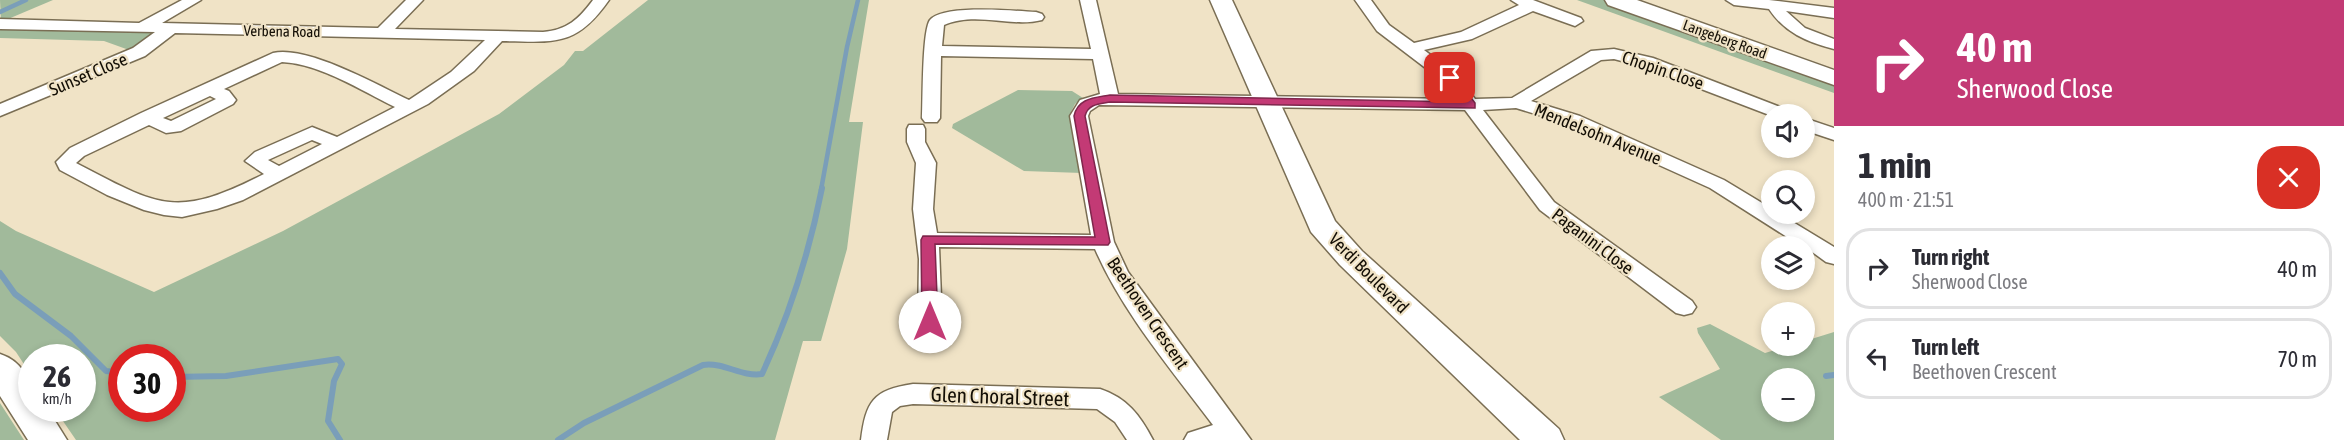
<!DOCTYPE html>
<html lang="en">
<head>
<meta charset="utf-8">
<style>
  body { margin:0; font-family:"Asap Condensed",sans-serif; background:#f7f7f7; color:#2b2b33; height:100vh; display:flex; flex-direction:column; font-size:22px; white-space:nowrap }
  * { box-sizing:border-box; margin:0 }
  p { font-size:20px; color:#7c7c81 }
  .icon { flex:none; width:33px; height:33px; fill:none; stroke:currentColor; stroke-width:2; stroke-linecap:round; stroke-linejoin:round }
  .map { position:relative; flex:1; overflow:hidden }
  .drawer { display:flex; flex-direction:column; background:#fff; width:510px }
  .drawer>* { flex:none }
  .banner { background:#c33a75; color:#fff; overflow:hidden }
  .fabs { position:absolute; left:1761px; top:104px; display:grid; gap:12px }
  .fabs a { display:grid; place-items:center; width:54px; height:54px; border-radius:50%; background:#fff; box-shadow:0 3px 9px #0003; font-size:30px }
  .speed { position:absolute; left:18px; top:344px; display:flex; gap:12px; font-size:30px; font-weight:700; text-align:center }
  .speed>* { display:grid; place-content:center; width:78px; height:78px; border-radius:50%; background:#fff; box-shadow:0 3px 9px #0003; line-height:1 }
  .speed small { font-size:15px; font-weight:400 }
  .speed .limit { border:9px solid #d22; background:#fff; color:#111 }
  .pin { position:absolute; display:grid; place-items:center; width:51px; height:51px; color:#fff; margin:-26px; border-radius:12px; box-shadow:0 3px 9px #0006 }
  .me { position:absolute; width:66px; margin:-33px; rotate:0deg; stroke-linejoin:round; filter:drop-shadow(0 0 4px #0008) }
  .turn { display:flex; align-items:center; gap:21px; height:126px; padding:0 24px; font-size:27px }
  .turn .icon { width:78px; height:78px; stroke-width:2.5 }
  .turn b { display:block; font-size:42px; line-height:51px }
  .round { display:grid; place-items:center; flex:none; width:63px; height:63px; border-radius:24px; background:#f7f7f7 }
  .summary { display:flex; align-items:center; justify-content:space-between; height:102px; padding:0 24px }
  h1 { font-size:36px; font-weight:700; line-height:45px }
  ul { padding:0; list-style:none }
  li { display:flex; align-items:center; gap:18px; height:81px; margin:0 12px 9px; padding:0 12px; border:3px solid #e1e1e2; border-radius:24px }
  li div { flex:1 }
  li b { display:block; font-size:22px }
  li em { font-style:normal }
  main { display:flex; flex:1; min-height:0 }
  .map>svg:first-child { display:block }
  .green { fill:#a1ba9b; fill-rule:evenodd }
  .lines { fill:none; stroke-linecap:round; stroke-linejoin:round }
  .stream-far1 { stroke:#7a9eb9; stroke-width:4.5 }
  .stream { stroke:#7a9eb9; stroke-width:6 }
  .street-casing { stroke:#7a6e54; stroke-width:3 }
  .secondary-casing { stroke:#7a6e54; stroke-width:3 }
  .street { fill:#fff; fill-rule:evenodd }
  .secondary { fill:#fff; fill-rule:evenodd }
  .route { fill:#c33a75; stroke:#7f264c; stroke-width:1.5 }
  .labels { text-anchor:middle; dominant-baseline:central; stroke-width:4.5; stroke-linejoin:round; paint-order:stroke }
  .far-street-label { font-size:15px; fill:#130e05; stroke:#f0e3c6 }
  .street-label { font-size:18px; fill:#130e05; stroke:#f0e3c6 }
  .near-street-label { font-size:21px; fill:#130e05; stroke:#f0e3c6 }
</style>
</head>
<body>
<main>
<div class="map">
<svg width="1834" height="440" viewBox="0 0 1834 440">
  <rect width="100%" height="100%" fill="#f0e3c6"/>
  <g class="green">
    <path d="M 0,0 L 53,0 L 1,22 Z"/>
    <path d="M 648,0 L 869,0 L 849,122 L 863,122 L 847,249 L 821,341 L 803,341 L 775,440 L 76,440 L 54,408 L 82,408 L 82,357 L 32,357 L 31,375 L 16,352 L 0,336 L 0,221 L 16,231 L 154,292 L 283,231 L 499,114 L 564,65 L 575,51 L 583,51 ZM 122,357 L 172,357 L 172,408 L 122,408 Z"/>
    <path d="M 1577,0 L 1604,0 L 1834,83 L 1834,93 Z"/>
    <path d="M 0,28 L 149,31 L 155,34 L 151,39 L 129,50 L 104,41 L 0,38 Z"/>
    <path d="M 1018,90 L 1072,91 L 1083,98 L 1075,104 L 1071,112 L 1082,173 L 1024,171 L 952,128 L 953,124 Z"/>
    <path d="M 1710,324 L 1765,353 L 1791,345 L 1804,345 L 1805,341 L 1834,332 L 1834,440 L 1721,440 L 1659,397 L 1720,369 L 1698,333 L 1697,328 ZM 1772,378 L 1804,378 L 1804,411 L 1772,411 Z"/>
    <path d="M 0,403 L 24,440 L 0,440 Z"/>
  </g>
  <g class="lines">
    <g class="stream-far1">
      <path d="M 0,12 L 26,0"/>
      <path d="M 821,190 L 847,47 L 858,0"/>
    </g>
    <g class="stream">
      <path d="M 0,273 L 15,294 L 71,336 L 106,371 L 122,373"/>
      <path d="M 1826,376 L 1834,375"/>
      <path d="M 172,377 L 226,376 L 338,359 L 342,364 L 334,381 L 328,421 L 340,440"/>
      <path d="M 558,440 L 584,423 L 703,365 C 724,362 741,377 762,374 C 790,314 809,254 822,188"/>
    </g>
    <defs>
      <g id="street">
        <path d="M 182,0 L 201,0 L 162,23 L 378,28 L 406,0 L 423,0 L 395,29 L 543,32 C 567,30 579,19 593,0 L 609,0 C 576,47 556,42 502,41 L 474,71 L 428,104 L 243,200 L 217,209 L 182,217 L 164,215 L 144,210 L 107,195 L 60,170 L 56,162 L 70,148 L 141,113 L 273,53 C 307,45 377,85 409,100 L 451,72 L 485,40 L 175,33 L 145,56 L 0,116 L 0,104 L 133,48 L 155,32 L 0,29 L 0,19 L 139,23 ZM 282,62 C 321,64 360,90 395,107 L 337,137 L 312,127 L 255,152 L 245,161 L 264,174 C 176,219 160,207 76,163 L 84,156 L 149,125 L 166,133 L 181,131 L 233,104 L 236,100 L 229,91 L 224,89 ZM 210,96 L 216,99 L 171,121 L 163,118 ZM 312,140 L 322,144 L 279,166 L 268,160 Z"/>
        <path d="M 1080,0 L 1096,0 L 1118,94 L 1457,99 L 1444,82 L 1377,31 L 1355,0 L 1371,0 L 1389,25 L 1414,43 L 1461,32 L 1519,5 L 1511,0 L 1533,0 L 1581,18 L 1583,21 L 1575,26 L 1533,11 L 1472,39 L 1424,50 L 1456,74 L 1475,99 L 1512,98 L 1591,51 L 1614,49 L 1653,58 L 1788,110 L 1791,114 L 1772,114 L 1772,116 L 1641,66 L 1614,59 L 1601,60 L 1531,101 L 1580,116 L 1724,180 L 1772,209 L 1772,213 L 1778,213 L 1834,247 L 1834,264 L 1826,262 L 1804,246 L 1801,246 L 1710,188 L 1568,124 L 1516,108 L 1483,110 L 1554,202 L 1692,301 L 1696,307 L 1692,313 L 1684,315 L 1676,313 L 1540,210 L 1465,110 L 1099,105 L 1090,111 L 1088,116 L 1114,242 L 1128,272 L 1251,440 L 1184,440 L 1188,433 L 1213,425 C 1171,369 1123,313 1095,249 L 939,247 L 942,322 L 938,328 L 930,330 L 922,328 L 918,322 L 919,259 L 913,209 L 916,163 L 907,142 L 907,129 L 909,125 L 923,125 L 925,129 L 925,142 L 936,163 L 933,209 L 937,233 L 1091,235 L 1070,116 L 1080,100 L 1100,94 L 1093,59 L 941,56 L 940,118 L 937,122 L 925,122 L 922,118 C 923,101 922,31 930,20 C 944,4 1015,11 1036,12 L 1042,14 L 1044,17 L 1042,20 C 1011,28 976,11 944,25 L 942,46 L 1091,49 Z"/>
        <path d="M 1726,0 L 1769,0 L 1834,8 L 1834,18 L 1786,11 L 1805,28 L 1834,39 L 1834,49 C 1807,42 1785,33 1769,9 L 1734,5 Z"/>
        <path d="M 1804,118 L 1834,128 L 1834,140 L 1804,130 Z"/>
        <path d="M 913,384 L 1100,389 C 1127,398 1140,415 1153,440 L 1127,440 L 1115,422 L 1097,409 L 913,404 L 900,406 L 892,412 L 887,440 L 861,440 C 866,401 873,390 913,384 Z"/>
      </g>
      <g id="secondary">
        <path d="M 1210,0 L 1232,0 L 1335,221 L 1362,251 L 1559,429 L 1564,440 L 1520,440 L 1340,265 L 1311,232 Z"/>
        <path d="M 1605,0 L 1637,0 L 1834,70 L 1834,85 L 1608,5 Z"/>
        <path d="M 0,354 C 25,362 32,384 32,408 L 47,408 L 67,440 L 28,440 L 0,396 Z"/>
      </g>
    </defs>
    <use href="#street" class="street-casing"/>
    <use href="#secondary" class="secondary-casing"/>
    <use href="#street" class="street"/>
    <use href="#secondary" class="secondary"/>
  </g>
  <path class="route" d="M 1450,74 L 1454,75 L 1475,103 L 1475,108 L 1110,102 C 1099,104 1088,104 1085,116 L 1110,242 L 1108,245 L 935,244 L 938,322 L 936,326 L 925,326 L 922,322 L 921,240 L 923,236 L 1095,237 L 1074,116 C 1078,98 1094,98 1110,95 L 1462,102 L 1445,78 Z"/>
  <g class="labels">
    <g class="far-street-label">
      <text transform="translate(282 31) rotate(1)">Verbena Road</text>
      <text transform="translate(1725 39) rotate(20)">Langeberg Road</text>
    </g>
    <g class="street-label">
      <text transform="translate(1663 70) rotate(19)">Chopin Close</text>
      <text transform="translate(88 74) rotate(-23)">Sunset Close</text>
      <text transform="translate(1598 134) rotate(22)">Mendelsohn Avenue</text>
      <text transform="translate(1593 241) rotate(37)">Paganini Close</text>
      <text transform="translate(1369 273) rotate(45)">Verdi Boulevard</text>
      <text transform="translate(1148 313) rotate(56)">Beethoven Crescent</text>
    </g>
    <g class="near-street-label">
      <text transform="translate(1000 396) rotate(2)">Glen Choral Street</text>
    </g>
  </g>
</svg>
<div class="fabs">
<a><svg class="icon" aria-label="sound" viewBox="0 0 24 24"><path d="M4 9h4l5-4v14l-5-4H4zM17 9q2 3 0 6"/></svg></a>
<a><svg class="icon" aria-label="search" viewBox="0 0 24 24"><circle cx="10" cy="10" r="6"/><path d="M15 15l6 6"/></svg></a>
<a><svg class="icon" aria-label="layers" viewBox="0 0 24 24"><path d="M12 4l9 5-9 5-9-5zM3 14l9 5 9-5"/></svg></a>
<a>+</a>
<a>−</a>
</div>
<div class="speed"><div>26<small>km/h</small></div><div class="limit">30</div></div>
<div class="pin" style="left:1450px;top:78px;background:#d93025"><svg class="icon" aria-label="arrive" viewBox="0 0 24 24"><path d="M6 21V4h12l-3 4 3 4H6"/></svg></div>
<svg class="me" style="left:930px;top:322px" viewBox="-20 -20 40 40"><circle r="19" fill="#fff"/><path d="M0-13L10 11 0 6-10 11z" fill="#c33a75"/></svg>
</div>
<section class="drawer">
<div class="banner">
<div class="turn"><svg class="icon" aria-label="right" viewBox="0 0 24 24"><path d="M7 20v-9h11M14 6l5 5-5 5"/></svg><div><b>40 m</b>Sherwood Close</div></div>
</div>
<div class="summary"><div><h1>1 min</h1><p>400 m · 21:51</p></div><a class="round" style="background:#d93025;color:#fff"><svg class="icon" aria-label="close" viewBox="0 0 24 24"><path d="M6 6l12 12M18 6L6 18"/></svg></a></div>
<ul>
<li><svg class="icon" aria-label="right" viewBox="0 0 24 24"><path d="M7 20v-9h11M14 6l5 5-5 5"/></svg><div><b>Turn right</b><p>Sherwood Close</p></div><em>40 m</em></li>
<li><svg class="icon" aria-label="left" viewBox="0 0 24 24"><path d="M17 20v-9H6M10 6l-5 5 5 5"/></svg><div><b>Turn left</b><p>Beethoven Crescent</p></div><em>70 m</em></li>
</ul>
</section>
</main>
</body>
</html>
